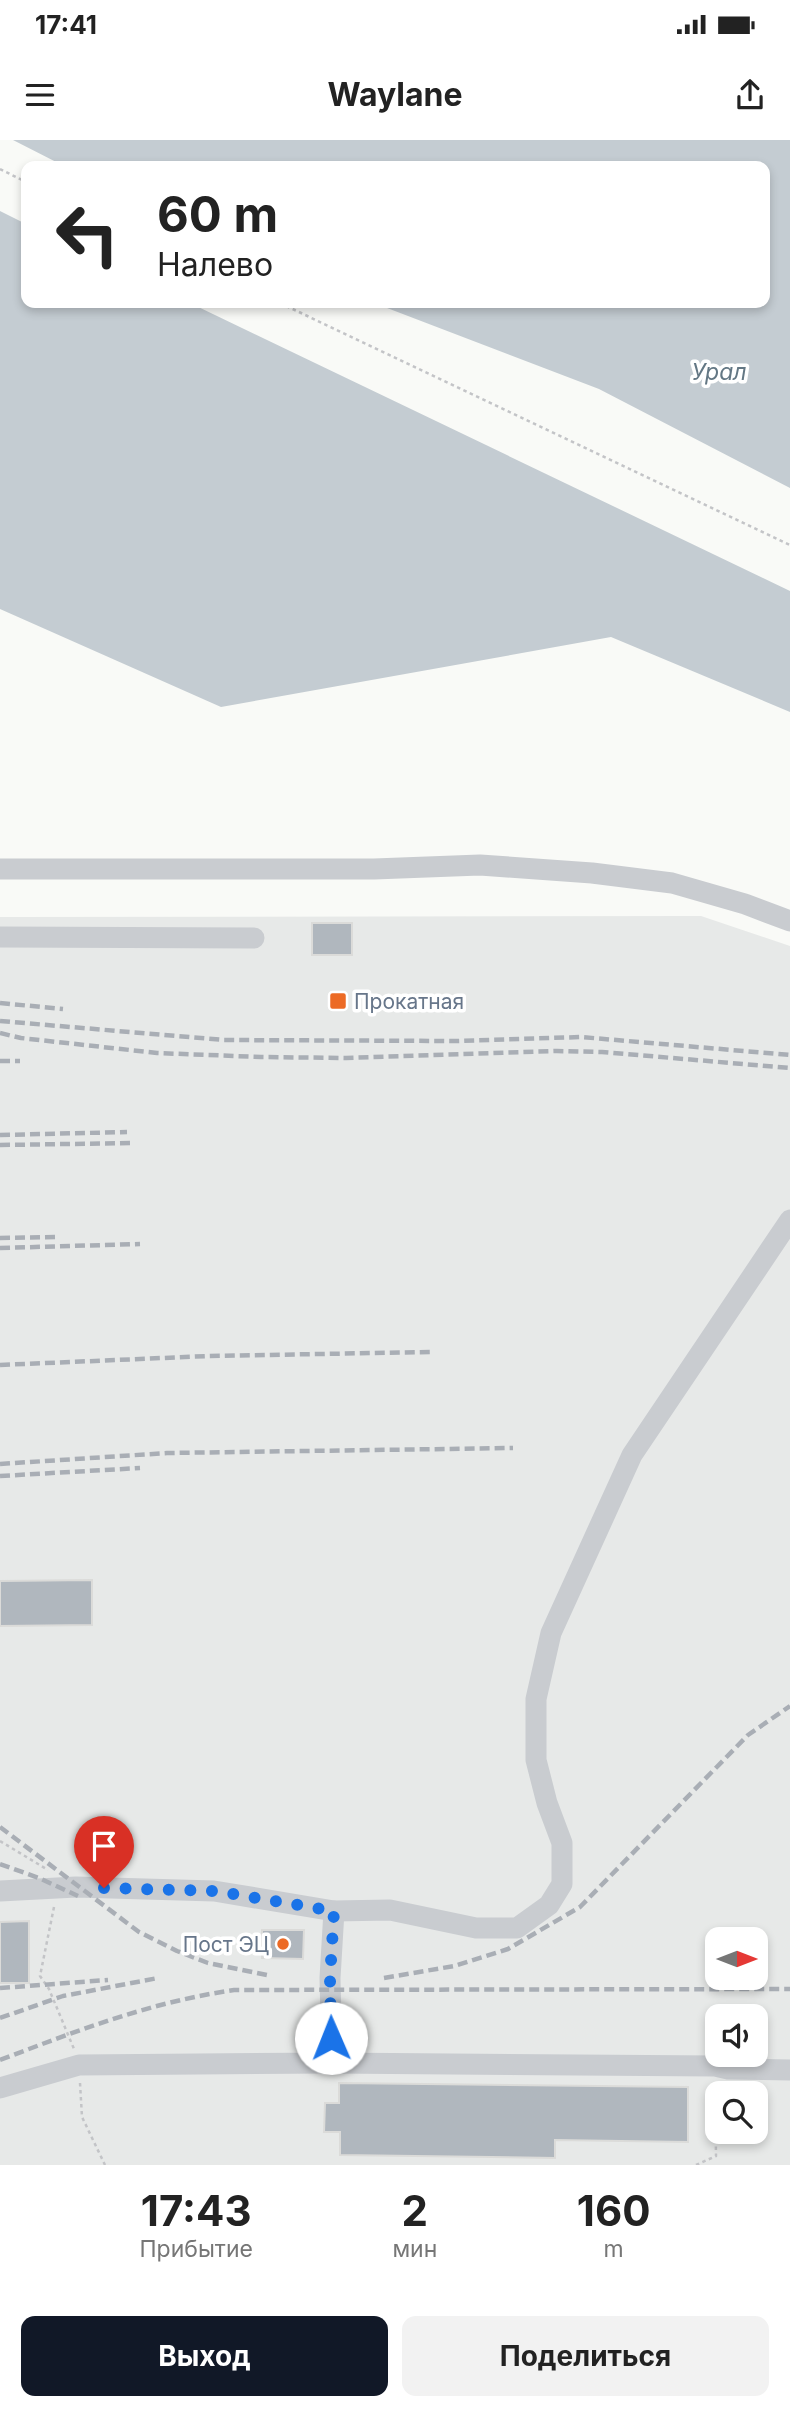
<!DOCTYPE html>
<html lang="ru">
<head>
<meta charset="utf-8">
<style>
  body { margin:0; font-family:Inter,sans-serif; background:#f2f2f2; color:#222; height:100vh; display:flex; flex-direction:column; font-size:26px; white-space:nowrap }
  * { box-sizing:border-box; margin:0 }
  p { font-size:23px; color:#767676 }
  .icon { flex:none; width:38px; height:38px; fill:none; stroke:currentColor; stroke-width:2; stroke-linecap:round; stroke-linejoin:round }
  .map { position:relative; height:2025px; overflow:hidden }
  .details { display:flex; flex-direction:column; background:#fff; flex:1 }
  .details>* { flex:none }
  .hud { position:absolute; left:21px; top:21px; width:749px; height:147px; border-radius:14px; box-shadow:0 4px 10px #0003; background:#fff; color:#222; overflow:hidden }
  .needle { width:46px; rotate:90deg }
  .fabs { position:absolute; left:705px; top:1787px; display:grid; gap:14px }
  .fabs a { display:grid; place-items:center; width:63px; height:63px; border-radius:14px; background:#fff; box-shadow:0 4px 10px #0003; font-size:35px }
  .pin { position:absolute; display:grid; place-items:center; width:60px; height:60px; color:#fff; margin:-72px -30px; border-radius:50% 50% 50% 0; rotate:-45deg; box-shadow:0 0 7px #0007 }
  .pin .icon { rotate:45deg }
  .me { position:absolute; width:77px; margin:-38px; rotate:359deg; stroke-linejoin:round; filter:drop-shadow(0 0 5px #0008) }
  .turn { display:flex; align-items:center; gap:24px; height:147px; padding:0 21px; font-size:32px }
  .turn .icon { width:91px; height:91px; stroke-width:2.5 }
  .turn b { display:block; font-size:49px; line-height:60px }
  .eta { display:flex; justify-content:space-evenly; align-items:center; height:119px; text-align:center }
  .eta b { font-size:42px; font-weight:700; line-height:49px }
  .primary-button { display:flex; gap:14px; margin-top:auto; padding:14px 21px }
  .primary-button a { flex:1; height:80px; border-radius:14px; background:#111827; color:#fff; font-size:28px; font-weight:700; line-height:80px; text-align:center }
  .primary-button a+a { background:#f2f2f2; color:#222 }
  .status { display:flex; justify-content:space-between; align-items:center; height:49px; padding:0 35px; background:#fff; direction:ltr }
  .status svg { height:19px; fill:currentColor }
  header { display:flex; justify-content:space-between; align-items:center; height:91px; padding:0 21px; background:#fff; font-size:32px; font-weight:700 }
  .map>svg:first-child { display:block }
  .built { fill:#e7e9e8; fill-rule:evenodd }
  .water { fill:#c4ccd2 }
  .building { fill:#b0b7be; stroke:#dbdbd9; stroke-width:2 }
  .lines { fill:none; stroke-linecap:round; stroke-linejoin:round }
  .path { stroke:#c3c4c7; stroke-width:2.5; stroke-dasharray:3.5 3.5; stroke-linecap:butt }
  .minor { stroke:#c9ccd0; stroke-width:21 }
  .rail { stroke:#a9aeb5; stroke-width:4.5; stroke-dasharray:10 5; stroke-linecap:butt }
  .route { stroke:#1a73e8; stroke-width:12; stroke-dasharray:0 21.6 }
  .poi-dot { fill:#ec6a25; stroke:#fff; stroke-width:2.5 }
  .labels { text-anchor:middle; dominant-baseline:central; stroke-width:7; stroke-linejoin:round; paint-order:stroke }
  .poi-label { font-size:21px; fill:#67768a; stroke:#fff; text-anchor:start }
  .water-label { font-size:23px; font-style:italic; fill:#637784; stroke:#fff }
</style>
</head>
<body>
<div class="status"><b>17:41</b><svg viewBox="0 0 49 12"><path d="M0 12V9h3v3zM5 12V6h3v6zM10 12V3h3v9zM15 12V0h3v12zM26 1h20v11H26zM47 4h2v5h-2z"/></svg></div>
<header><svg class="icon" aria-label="menu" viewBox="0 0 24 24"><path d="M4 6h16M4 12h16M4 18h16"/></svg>Waylane<svg class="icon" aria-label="share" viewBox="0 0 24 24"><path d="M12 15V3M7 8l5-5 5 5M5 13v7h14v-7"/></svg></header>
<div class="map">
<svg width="790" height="2025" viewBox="0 0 790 2025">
  <rect width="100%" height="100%" fill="#f9faf7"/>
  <path class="built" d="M 701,776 L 790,806 L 790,2025 L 0,2025 L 0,777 ZM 718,1799 L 756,1799 L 756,1838 L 718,1838 ZM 718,1876 L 756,1876 L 756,1914 L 718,1914 ZM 718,1953 L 756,1953 L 756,1992 L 718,1992 Z"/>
  <g class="water">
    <path d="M 13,0 L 790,0 L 790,348 L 599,249 L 374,163 L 765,163 L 765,26 L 64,26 Z"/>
    <path d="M 0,71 L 26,84 L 26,163 L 190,163 L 790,451 L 790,572 L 611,497 L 221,567 L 0,469 Z"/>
  </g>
  <g class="building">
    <rect x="312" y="783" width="40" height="32"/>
    <path d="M 92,1440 L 92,1485 L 0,1486 L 0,1441 Z"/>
    <path d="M 29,1781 L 29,1843 L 0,1843 L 0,1782 Z"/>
    <path d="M 262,1790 L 304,1790 L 303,1819 L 262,1818 Z"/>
    <path d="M 339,1943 L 688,1947 L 688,2002 L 555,2000 L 555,2018 L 340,2015 L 340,1992 L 324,1992 L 325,1963 L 339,1963 Z"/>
  </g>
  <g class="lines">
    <g class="path">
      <path d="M 0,29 L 26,42"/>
      <path d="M 280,163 L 790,405"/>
      <path d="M 0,1701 L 48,1730"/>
      <path d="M 54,1767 L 40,1836 L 49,1849 L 74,1909"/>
      <path d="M 80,1943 L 82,1977 L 105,2025"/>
      <path d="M 696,2025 L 716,2016 L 715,1943"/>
    </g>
    <g class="minor">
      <path d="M 0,729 L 374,729 L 480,725 L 592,733 L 672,743 L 745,764 L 790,781"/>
      <path d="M 0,797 L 254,798"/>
      <path d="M 0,1751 L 76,1747 L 214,1751 L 334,1771 L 330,1838 L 332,1923 L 79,1925 L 0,1948"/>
      <path d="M 334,1771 L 390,1770 L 476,1788 L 517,1788 L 549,1765 L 562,1744 L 562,1703 L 547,1663 L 536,1620 L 536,1559 L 551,1493 L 632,1315 L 790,1080"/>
      <path d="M 332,1923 L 715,1926 L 728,1929 L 790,1930"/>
    </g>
    <g class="rail">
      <path d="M 0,863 L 63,869"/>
      <path d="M 0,881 L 224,900 L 457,901 L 581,897 L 790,915"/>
      <path d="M 0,893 L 21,898 L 157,913 L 261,917 L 346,918 L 557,911 L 602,912 L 790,928"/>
      <path d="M 0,921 L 20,921"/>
      <path d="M 0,995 L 127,992"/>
      <path d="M 0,1005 L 134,1003"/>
      <path d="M 0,1098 L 56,1097"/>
      <path d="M 0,1108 L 140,1104"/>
      <path d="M 0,1225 L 209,1216 L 430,1212"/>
      <path d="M 0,1324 L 167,1313 L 513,1308"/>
      <path d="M 0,1336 L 140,1328"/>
      <path d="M 0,1687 L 139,1792 L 177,1811 L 208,1823 L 267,1835"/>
      <path d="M 0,1724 L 39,1738 L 78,1756"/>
      <path d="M 384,1838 L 454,1826 L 508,1809 L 580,1767 L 748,1595 L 790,1566"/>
      <path d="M 0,1848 L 108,1840"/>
      <path d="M 0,1878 L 63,1856 L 158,1838"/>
      <path d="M 0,1920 C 79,1890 151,1862 234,1850 L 790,1849"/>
    </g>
  </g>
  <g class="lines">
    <path class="route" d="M 104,1748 L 215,1751 L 334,1771 L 330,1838 L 331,1898"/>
  </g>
  <g class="poi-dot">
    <rect x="329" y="852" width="18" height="18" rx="3.5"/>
    <circle cx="283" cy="1804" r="7"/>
  </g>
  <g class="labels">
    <g class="poi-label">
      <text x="354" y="861">Прокатная</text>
      <text x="269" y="1804" text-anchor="end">Пост ЭЦ</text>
    </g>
    <g class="water-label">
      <text x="719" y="232">Урал</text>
    </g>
  </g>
</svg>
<div class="fabs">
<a><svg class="needle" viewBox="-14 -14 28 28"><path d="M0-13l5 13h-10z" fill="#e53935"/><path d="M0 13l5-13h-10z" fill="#767676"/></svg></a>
<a><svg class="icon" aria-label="sound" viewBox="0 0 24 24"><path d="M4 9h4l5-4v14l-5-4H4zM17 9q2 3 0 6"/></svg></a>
<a><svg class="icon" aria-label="search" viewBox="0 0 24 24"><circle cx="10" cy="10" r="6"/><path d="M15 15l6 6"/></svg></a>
</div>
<div class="pin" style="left:104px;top:1748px;background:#d93025"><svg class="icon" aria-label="arrive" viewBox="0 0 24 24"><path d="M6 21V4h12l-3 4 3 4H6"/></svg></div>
<svg class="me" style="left:331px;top:1898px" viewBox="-20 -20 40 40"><circle r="19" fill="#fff"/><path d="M0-13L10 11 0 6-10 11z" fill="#1a73e8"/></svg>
<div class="hud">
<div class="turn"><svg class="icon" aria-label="left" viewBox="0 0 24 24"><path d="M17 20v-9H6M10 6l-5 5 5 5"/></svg><div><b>60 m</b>Налево</div></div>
</div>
</div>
<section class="details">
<div class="eta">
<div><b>17:43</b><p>Прибытие</p></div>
<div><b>2</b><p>мин</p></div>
<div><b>160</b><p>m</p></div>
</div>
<div class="primary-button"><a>Выход</a><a>Поделиться</a></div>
</section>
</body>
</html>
